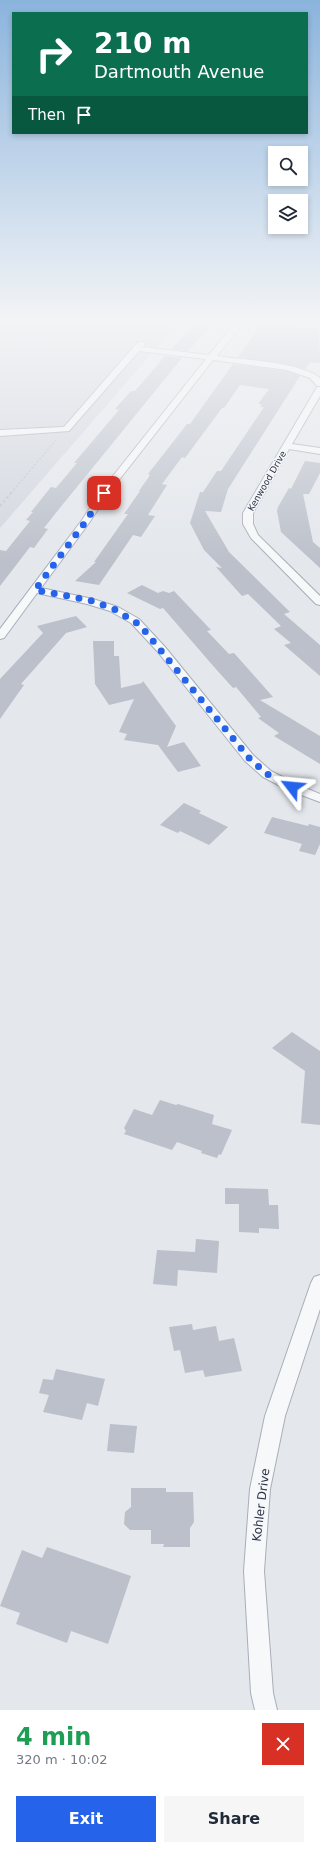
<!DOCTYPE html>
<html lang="en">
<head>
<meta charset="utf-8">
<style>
  body { margin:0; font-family:"DejaVu Sans",sans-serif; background:#f6f6f7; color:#1f2937; height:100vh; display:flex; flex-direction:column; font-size:15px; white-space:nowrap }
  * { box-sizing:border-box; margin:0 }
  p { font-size:13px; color:#747a83 }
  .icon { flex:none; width:22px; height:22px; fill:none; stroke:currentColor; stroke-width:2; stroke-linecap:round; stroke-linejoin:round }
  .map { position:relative; height:1710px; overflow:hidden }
  .sheet { display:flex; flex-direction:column; background:#fff; flex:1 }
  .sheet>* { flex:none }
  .hud { position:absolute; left:12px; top:12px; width:296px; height:122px; border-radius:0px; box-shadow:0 2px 6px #0003; background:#0b6e4f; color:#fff; overflow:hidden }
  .tools { position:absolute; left:268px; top:146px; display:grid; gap:8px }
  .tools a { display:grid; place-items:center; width:40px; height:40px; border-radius:0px; background:#fff; box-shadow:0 2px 6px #0003; font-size:20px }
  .pin { position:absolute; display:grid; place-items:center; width:34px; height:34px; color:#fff; margin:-17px; border-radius:8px; box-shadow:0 2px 6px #0006 }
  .me { position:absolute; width:44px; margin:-22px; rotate:299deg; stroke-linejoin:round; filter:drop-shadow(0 0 3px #0008) }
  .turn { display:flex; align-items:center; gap:14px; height:84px; padding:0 16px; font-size:18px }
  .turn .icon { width:52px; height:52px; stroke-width:2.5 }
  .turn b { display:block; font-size:28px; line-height:34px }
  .then { display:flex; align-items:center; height:38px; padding:0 16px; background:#0003; gap:8px; font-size:15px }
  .round { display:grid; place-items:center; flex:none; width:42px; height:42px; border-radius:0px; background:#f6f6f7 }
  .summary { display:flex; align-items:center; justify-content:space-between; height:68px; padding:0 16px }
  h1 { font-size:24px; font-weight:700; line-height:30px; color:#1e9e55 }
  .button { display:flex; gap:8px; margin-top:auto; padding:8px 16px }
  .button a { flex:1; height:46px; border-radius:0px; background:#2563eb; color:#fff; font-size:16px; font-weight:700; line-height:46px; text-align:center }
  .button a+a { background:#f6f6f7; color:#1f2937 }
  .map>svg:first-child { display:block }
  .built { fill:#d2d6de }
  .building { fill:#bbc0ca }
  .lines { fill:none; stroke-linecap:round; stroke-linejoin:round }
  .minor-casing { stroke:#a9aeb7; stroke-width:2 }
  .path-far1 { stroke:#c2c5cb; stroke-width:1.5; stroke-dasharray:2 2; stroke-linecap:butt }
  .path { stroke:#c2c5cb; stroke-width:2; stroke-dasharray:2.5 2.5; stroke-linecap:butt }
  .minor { fill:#f7f8fa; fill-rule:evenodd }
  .route { stroke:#2563eb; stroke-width:7; stroke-dasharray:0 12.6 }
  .labels { text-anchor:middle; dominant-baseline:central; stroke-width:3; stroke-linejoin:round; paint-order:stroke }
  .far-street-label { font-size:9px; fill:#2b3445; stroke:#f4f6f9 }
  .near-street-label { font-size:12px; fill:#2b3445; stroke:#f4f6f9 }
</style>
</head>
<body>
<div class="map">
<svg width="320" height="1710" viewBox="0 0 320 1710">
  <rect width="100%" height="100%" fill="#e4e7ec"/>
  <path class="built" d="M 0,323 L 178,323 L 0,528 Z"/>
  <g class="building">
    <path d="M 195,323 L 211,325 L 188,351 L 171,349 Z"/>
    <path d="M 261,325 L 319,328 L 320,363 L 310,362 L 305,369 L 286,364 L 238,357 Z"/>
    <path d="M 165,356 L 182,358 L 59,509 L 44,528 L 48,529 L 34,548 L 30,547 L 0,586 L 0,550 L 6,551 L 30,521 L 26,520 L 33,512 L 31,512 L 51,487 L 56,488 L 77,463 L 74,463 L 119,410 L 115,409 L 131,391 L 135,391 Z"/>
    <path d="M 233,364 L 287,371 L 300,376 L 228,489 L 221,512 L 205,511 L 229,552 L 290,612 L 284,614 L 320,645 L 320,676 L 284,645 L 291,643 L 274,629 L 281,626 L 248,594 L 242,596 L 216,567 L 222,568 L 204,550 L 190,523 L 200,492 L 203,492 L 217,471 L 221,471 L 264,407 L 260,407 L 262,404 L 258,404 L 269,389 L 240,385 L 224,408 L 222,408 L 185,458 L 182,457 L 162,484 L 167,485 L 148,515 L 155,516 L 141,537 L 133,535 L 99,585 L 75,581 L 96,562 L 94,562 L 128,514 L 124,514 L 140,491 L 139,491 L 150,475 L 148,474 L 187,424 L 190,424 Z"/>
    <path d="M 305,461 L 320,463 L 320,473 L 309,494 L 303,494 L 313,542 L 320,548 L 320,568 L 281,532 L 277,511 L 278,507 L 289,488 L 291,489 Z"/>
    <path d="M 142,585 L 158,593 L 163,591 L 169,593 L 174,591 L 211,630 L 207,631 L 229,654 L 234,653 L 273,697 L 260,700 L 320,736 L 320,764 L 274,736 L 279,733 L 258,718 L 261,717 L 236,687 L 233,688 L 215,668 L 163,608 L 160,609 L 127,593 Z"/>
    <path d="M 76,616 L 87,627 L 66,633 L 21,684 L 24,685 L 0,719 L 0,679 L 43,633 L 37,626 Z"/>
    <path d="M 93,641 L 114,641 L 114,656 L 119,656 L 121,688 L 142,683 L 143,681 L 176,726 L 167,747 L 184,742 L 201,766 L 178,772 L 158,745 L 124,740 L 127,734 L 119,732 L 134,699 L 109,705 L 95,684 Z"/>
    <path d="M 184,803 L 201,811 L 199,813 L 228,827 L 209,845 L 180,831 L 178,833 L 160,825 Z"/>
    <path d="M 272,817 L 308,826 L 309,824 L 320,827 L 320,844 L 315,855 L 299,851 L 302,844 L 264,833 Z"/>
    <path d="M 292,1032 L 320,1051 L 320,1125 L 301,1123 L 305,1071 L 272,1048 Z"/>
    <path d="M 160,1100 L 176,1105 L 178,1104 L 214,1115 L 212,1124 L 232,1130 L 221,1155 L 219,1154 L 217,1158 L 201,1153 L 202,1151 L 177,1142 L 172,1150 L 124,1134 L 126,1131 L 124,1128 L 134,1109 L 152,1115 Z"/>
    <path d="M 225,1188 L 268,1189 L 269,1205 L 278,1205 L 279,1229 L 259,1228 L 259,1233 L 239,1232 L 239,1204 L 225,1204 Z"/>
    <path d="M 196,1239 L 219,1241 L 217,1273 L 178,1270 L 177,1286 L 153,1284 L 157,1250 L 195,1252 Z"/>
    <path d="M 192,1324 L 193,1330 L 216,1326 L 219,1341 L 234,1338 L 242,1371 L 205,1377 L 203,1370 L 185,1373 L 180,1350 L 174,1351 L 169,1327 Z"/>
    <path d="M 56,1369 L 105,1379 L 98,1406 L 87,1403 L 82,1420 L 43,1412 L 49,1395 L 39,1393 L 43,1379 L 53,1380 Z"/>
    <path d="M 110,1424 L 137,1426 L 134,1453 L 107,1451 Z"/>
    <path d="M 131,1488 L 166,1488 L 166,1492 L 193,1492 L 194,1522 L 190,1528 L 190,1547 L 163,1547 L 164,1544 L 151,1544 L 151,1530 L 130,1530 L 124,1524 L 125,1512 L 131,1507 Z"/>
    <path d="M 47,1547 L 131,1576 L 108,1644 L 71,1631 L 67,1643 L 16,1624 L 20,1613 L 0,1606 L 22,1550 L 42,1558 Z"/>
  </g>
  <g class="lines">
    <defs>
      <g id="minor">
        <path d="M 235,323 L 243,323 L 217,356 C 242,360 301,362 320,378 L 320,386 L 317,386 L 310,378 L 287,370 L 213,360 L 108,494 L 89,523 L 41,588 L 93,599 L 118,607 L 139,619 L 165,647 L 253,755 L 271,771 L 296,784 L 320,794 L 320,802 L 288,790 L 263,777 L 245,761 L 157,651 L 131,623 L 110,611 L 87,604 L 37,593 L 4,638 L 0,639 L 0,629 L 82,520 L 101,491 L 206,359 L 139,351 L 69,431 L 0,436 L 0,430 L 64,427 L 138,342 L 144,342 L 145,344 L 143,347 L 209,355 Z"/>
        <path d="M 317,387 L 320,387 L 320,396 L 292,444 L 320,448 L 320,454 L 289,449 L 253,513 L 253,524 L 258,535 L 320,596 L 320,605 L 316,604 L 251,538 L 243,524 L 243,513 Z"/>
        <path d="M 320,1275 L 320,1309 L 285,1416 L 270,1489 L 264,1571 L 273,1693 L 277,1710 L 255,1710 L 251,1693 L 244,1571 L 250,1489 L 265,1416 L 311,1283 L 314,1277 Z"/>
      </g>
    </defs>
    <use href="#minor" class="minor-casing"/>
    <g class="path-far1">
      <path d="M 0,329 L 0,331"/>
      <path d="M 149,337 L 168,323"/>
      <path d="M 0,348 L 121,350"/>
      <path d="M 11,493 L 56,440"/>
    </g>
    <path class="path" d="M 0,506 L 12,492"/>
    <use href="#minor" class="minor"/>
  </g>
  <linearGradient id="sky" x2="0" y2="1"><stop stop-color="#8bb4dd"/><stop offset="0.57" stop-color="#f3f4f6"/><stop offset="1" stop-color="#f3f4f6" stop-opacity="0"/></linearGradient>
  <rect width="320" height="563" fill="url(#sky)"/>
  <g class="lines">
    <path class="route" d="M 104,493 L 86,521 L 35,590 L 89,600 L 114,609 L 140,625 L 249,758 L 267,774 L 292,787"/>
  </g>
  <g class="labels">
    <g class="far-street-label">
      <text transform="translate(267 481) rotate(-60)">Kenwood Drive</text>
    </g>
    <g class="near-street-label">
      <text transform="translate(261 1505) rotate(-83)">Kohler Drive</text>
    </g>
  </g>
</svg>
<div class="tools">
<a><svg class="icon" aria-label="search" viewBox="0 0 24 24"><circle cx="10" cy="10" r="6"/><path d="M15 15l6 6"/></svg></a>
<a><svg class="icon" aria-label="layers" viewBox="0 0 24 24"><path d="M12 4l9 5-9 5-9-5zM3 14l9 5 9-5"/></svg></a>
</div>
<div class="pin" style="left:104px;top:493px;background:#d93025"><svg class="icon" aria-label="arrive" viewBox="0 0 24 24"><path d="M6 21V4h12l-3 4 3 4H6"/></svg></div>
<svg class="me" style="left:292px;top:787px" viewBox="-20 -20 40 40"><path d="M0-17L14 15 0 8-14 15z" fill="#2563eb" stroke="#fff" stroke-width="4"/></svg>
<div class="hud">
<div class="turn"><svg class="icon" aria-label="right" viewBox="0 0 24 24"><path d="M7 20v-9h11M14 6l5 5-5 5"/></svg><div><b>210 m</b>Dartmouth Avenue</div></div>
<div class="then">Then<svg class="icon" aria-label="arrive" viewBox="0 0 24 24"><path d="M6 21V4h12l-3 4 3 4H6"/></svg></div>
</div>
</div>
<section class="sheet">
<div class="summary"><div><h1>4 min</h1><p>320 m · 10:02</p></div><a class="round" style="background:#d93025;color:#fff"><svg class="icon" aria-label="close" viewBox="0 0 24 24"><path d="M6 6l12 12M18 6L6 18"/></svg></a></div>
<div class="button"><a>Exit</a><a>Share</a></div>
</section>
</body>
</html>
